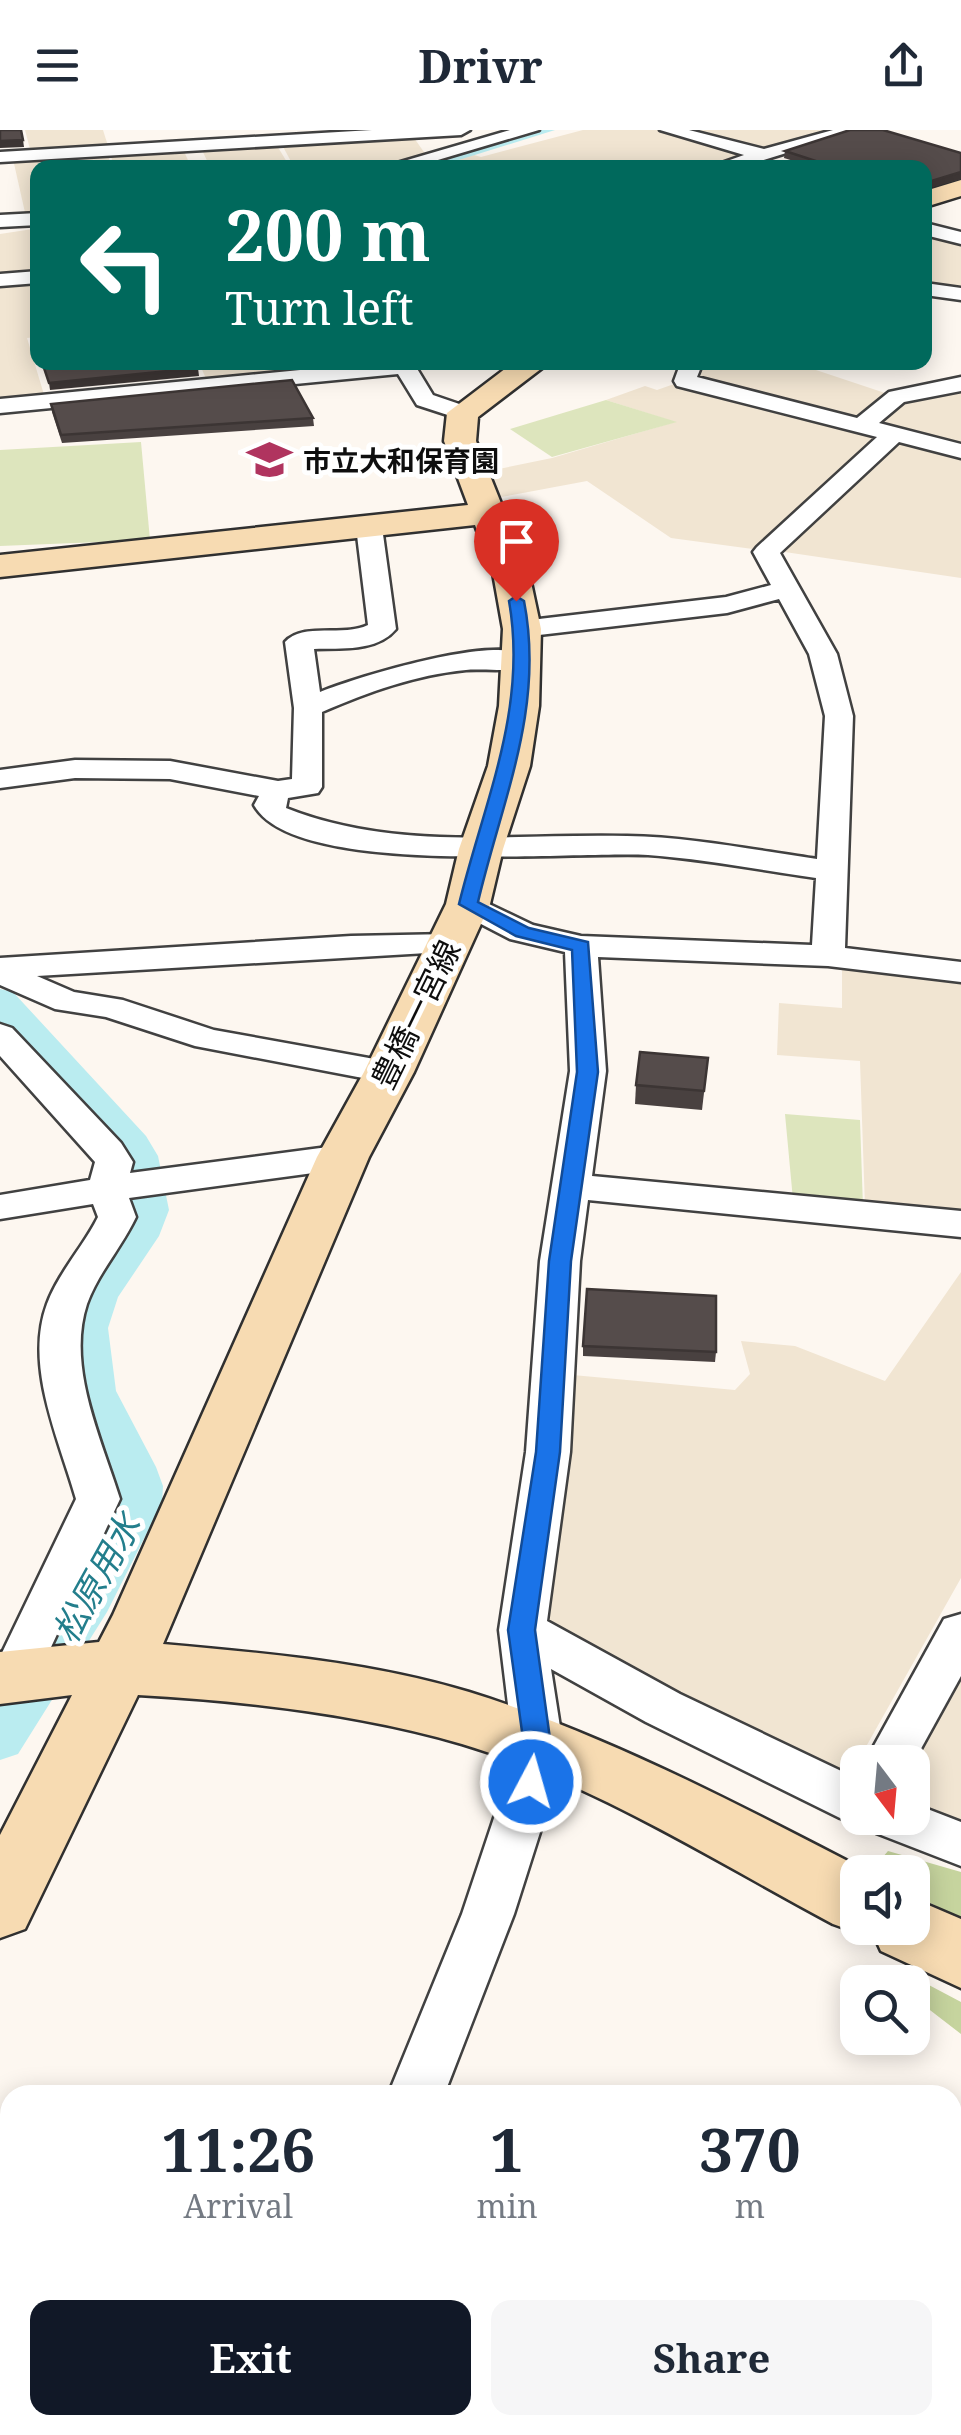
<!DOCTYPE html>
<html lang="en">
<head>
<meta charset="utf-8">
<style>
  body { margin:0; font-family:"Noto Serif","Noto Sans JP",serif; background:#f6f6f7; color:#1f2937; height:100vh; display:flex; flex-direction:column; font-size:38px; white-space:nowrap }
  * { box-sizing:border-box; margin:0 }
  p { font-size:32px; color:#747a83 }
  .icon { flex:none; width:55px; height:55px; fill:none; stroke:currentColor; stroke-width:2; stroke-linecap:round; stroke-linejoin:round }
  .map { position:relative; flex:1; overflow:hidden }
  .drawer { position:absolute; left:0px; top:1955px; width:962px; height:350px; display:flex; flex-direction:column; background:#fff; border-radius:30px 30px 0 0; box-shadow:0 5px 25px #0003 }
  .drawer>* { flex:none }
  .hud { position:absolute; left:30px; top:30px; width:902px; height:210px; border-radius:20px; box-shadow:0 5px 25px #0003; background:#00695c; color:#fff; overflow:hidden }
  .needle { width:65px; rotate:164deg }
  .controls { position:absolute; left:840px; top:1615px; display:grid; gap:20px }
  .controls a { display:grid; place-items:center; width:90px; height:90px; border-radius:20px; background:#fff; box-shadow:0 5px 25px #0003; font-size:50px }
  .pin { position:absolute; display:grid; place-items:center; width:85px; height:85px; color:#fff; margin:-102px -42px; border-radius:50% 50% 50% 0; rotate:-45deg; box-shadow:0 0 10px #0007 }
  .pin .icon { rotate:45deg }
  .me { position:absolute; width:110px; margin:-55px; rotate:6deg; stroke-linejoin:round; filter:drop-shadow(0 0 8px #0008) }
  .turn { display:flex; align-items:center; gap:35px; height:210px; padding:0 30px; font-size:45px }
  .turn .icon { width:130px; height:130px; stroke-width:2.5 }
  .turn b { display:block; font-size:70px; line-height:85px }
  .eta { display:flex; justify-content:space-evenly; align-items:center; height:170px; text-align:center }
  .eta b { font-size:60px; font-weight:700; line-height:70px }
  .cta { display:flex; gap:20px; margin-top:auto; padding:20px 30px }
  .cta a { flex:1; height:115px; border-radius:20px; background:#111827; color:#fff; font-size:40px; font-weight:700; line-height:115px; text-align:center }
  .cta a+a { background:#f6f6f7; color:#1f2937 }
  header { display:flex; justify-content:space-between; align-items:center; height:130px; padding:0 30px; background:#fff; font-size:45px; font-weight:700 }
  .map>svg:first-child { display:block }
  .farmland { fill:#f1e5d2 }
  .green { fill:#dde5bd }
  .forest { fill:#c6d49e }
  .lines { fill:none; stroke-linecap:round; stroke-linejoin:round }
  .canal { fill:#baecf0; fill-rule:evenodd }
  .street-casing { stroke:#414141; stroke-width:5 }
  .secondary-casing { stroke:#303030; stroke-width:5 }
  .street { fill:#fff; fill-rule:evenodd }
  .secondary { fill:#f7dbb2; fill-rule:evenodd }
  .wall { fill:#494140 }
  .shaded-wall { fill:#3c3534 }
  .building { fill:#554c4b; stroke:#3c3534; stroke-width:2.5 }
  .route { fill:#1a73e8; stroke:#114b97; stroke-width:2.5 }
  .labels { text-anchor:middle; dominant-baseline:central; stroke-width:10; stroke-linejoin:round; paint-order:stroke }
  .far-poi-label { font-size:28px; font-weight:bold; fill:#0e0e0e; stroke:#fff; text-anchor:start }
  .street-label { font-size:32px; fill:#0e0e0e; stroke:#fff }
  .water-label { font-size:35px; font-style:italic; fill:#237e8c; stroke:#fff }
</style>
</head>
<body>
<header><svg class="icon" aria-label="menu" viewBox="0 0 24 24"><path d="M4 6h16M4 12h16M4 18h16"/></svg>Drivr<svg class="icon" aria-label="share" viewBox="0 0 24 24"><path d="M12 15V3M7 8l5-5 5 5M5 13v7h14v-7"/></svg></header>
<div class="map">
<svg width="961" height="2305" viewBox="0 0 961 2305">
  <rect width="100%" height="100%" fill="#fdf7f0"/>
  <g class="farmland">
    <path d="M 25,0 L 103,0 L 109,19 L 31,23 Z"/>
    <path d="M 583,0 L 661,0 L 752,24 L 704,38 L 424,38 L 474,25 L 481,27 Z"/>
    <path d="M 704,0 L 840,0 L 760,22 L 685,3 Z"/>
    <path d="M 412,5 L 426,25 L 372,37 L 294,37 L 281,13 Z"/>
    <path d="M 276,14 L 290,37 L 210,37 L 201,18 Z"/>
    <path d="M 183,19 L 191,37 L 114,37 L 110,23 Z"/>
    <path d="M 107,23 L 112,37 L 38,38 L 37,87 L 26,87 L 13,29 Z"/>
    <path d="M 33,99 L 37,113 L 37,144 L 0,147 L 0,104 Z"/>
    <path d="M 925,102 L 961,112 L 961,162 L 925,157 Z"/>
    <path d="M 37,151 L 37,207 L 27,208 L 45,268 L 0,272 L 0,154 Z"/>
    <path d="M 396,232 L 208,253 L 199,233 Z"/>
    <path d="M 703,233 L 819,233 L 810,238 L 891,265 L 862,288 L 852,288 L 697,250 Z"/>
    <path d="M 677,253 L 883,307 L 760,420 L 671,408 L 587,351 L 496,368 L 484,342 L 552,328 L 675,292 L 606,270 L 645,256 L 657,260 Z"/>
    <path d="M 961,258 L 961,316 L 875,292 L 905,269 Z"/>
    <path d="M 899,311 L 961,324 L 961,448 L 778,421 Z"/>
    <path d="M 842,834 L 961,848 L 961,1089 L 865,1077 L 860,931 L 777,925 L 779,873 L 842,878 Z"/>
    <path d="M 961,1142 L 961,1448 L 845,1654 L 532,1495 L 562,1244 L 735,1260 L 750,1244 L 741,1211 L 795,1216 L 885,1251 Z"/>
    <path d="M 961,1545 L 961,1698 L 913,1681 L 912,1632 Z"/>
  </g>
  <g class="green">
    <path d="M 606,270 L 677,292 L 552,327 L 510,299 Z"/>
    <path d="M 141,312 L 150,410 L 0,416 L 0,320 Z"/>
    <path d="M 785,984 L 860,990 L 863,1077 L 793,1070 Z"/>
  </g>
  <g class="forest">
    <path d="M 888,1721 L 961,1742 L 961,1789 L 913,1764 L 912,1742 L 870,1742 Z"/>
    <path d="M 891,1835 L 961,1872 L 961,1904 L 913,1867 L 912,1852 L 894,1852 L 877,1839 Z"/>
  </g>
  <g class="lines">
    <g class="canal">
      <path d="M 525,0 L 555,0 L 433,38 L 401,38 Z"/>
      <path d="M 0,859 L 13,862 L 146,1006 L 158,1026 L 169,1080 L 159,1106 L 118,1167 L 108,1198 L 116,1261 L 156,1337 L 163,1356 L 162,1373 L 107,1482 L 18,1624 L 0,1630 L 0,1566 L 71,1458 L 114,1373 L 117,1356 L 110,1337 L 72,1261 L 64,1198 L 76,1165 L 118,1103 L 129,1080 L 115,1021 L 0,892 Z"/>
    </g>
    <defs>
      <g id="street">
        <path d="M 372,0 L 470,0 L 461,5 L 0,32 L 0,22 Z"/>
        <path d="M 510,0 L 539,0 L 411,38 L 380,38 Z"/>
        <path d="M 660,0 L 689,0 L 764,19 L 833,0 L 861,0 L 738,38 L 707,38 L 744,25 Z"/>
        <path d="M 38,83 L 38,95 L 0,97 L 0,85 Z"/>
        <path d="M 925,93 L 961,102 L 961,114 L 925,105 Z"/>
        <path d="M 38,141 L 38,153 L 0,156 L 0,144 Z"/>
        <path d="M 925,153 L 961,158 L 961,170 L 925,165 Z"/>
        <path d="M 382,232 L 413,232 L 433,265 L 471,278 L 474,283 L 463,290 L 417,275 L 398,244 L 0,283 L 0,269 Z"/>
        <path d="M 681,232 L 703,232 L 697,247 L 857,288 L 889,262 L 961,247 L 961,261 L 904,272 L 879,293 L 961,314 L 961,328 L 899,312 L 780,423 L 837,524 L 853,586 L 845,818 L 961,832 L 961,852 L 828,836 L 598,827 L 606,941 L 592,1046 L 961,1081 L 961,1107 L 588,1070 L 580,1131 L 570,1322 L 547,1491 L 680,1564 L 858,1649 L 858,1688 L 912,1688 L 912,1673 L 961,1692 L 961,1736 L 876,1703 L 870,1690 L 858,1694 L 840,1688 L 646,1592 L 551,1539 L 563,1616 L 556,1652 L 514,1784 L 444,1965 L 388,1965 L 462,1784 L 506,1652 L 513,1616 L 499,1500 L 526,1322 L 540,1131 L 570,941 L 565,822 L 510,809 L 456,781 L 452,774 L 456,767 L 468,764 L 533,795 L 581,806 L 812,815 L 816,748 C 760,740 704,729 648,725 C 569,721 294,748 254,675 L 259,666 L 170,649 L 75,648 L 0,658 L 0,640 L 75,630 L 170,631 L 278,651 L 292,649 L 294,578 L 285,512 C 303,492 344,507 368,495 L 356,397 L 369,389 L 382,397 L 396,499 C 377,522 341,518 314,519 L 320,562 C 354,548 509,499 534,530 C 522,545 485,538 466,540 C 415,545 368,562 322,582 L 322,657 L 318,663 L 288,668 L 286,678 C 398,722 509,703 627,706 C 691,707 754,720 817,729 L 825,586 L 809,524 L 779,469 L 727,483 L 522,507 L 508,499 L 522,491 L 726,467 L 771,455 L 753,422 L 757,417 L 877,307 L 677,256 L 674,251 Z"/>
        <path d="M 449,804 L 461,807 L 466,814 L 461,821 L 37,846 L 74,862 L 123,870 L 214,900 L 402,934 L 407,942 L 402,950 L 389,953 L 195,916 L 106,887 L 55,879 L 0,855 L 0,828 L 351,806 Z"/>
        <path d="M 0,894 L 12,898 L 121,1013 L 133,1032 L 130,1043 L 343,1015 L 356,1019 L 362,1027 L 356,1035 L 343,1039 L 129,1068 L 136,1087 C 122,1117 98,1143 87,1174 C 66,1237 102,1310 120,1369 L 32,1558 L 15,1564 L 0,1559 L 0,1527 L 76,1369 C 59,1309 24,1236 47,1174 C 59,1142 83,1117 98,1087 L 93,1074 L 0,1089 L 0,1065 L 90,1050 L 95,1032 L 0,926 Z"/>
        <path d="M 961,1484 L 961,1546 L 912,1635 L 865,1632 L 944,1489 Z"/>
        <path d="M 307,2295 L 369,2295 L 368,2305 L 306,2305 Z"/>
      </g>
      <g id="secondary">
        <path d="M 961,50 L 961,66 L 925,77 L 925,61 Z"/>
        <path d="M 514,232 L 550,232 L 478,287 L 476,311 L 529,443 L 541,499 L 539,576 L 530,636 L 503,719 L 490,774 L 414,942 L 369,1027 L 163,1514 C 264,1523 371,1532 469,1562 C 610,1606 739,1675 869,1742 L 858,1742 L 858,1798 L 912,1798 L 912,1768 L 961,1789 L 961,1858 L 881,1821 L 871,1799 L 858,1803 L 833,1794 C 713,1730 593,1653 462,1614 C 359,1584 246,1571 138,1565 L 25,1799 L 0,1808 L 0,1705 L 72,1565 L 0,1574 L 0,1522 L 99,1512 L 113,1485 L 317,1027 L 364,942 L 446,774 L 459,719 L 488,636 L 499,576 L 503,499 L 493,443 L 475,395 L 0,447 L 0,425 L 468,375 L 444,311 L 447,283 Z"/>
      </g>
    </defs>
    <use href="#street" class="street-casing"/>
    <use href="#secondary" class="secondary-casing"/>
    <use href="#street" class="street"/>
    <use href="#secondary" class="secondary"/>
  </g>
  <g class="wall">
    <path d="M 785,21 L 961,23 L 961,49 L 925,59 L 925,38 L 816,38 L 784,28 Z"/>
    <path d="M 51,274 L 313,288 L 314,296 L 62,313 L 52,282 Z"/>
    <path d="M 708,928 L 702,980 L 635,974 L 636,955 Z"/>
    <path d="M 583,1216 L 716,1222 L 715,1232 L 583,1226 Z"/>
  </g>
  <g class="shaded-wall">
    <path d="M 23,10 L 24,17 L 0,18 L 0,11 Z"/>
    <path d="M 961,42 L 961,49 L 925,59 L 925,53 Z"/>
    <path d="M 198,238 L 199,246 L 50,260 L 49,253 Z"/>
  </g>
  <g class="building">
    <path d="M 0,0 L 21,0 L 23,10 L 0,11 Z"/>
    <path d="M 850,0 L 883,0 L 961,23 L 961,42 L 925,53 L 925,38 L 837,38 L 785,21 Z"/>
    <path d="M 33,201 L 38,201 L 38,217 Z"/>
    <path d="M 42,232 L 196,232 L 198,238 L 49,253 Z"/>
    <path d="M 292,250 L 313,288 L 61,305 L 51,274 Z"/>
    <path d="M 640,922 L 708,928 L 704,961 L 636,955 Z"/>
    <path d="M 587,1159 L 716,1166 L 716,1222 L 583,1216 Z"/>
    <path d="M 502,2295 L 830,2295 L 826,2305 L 497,2305 Z"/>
  </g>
  <path class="route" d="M 516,466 L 524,471 C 545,578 502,670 478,772 L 529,798 L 588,812 L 598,942 L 571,1131 L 560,1322 L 535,1500 L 551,1616 L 541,1661 L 531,1664 L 521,1661 L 517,1652 L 524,1616 L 508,1500 L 536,1322 L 549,1131 L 577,942 L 572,820 L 516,806 L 459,774 C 484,672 528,579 509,471 Z"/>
  <defs>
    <symbol id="school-bare" viewBox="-9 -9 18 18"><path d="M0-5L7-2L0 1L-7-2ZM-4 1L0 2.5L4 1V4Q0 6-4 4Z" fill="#b0345f" stroke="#fff" stroke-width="2.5" paint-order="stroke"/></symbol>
  </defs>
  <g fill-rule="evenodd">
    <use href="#school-bare" x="238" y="298" width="63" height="63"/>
  </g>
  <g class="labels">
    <g class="far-poi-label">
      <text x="303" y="330">市立大和保育園</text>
    </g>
    <g class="street-label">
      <text transform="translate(415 884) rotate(-64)">豊橋一宮線</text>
    </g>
    <g class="water-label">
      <text transform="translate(96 1448) rotate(-61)">松原用水</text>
    </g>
  </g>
</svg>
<div class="controls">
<a><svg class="needle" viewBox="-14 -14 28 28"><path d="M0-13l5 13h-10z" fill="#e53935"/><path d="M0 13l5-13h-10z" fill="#747a83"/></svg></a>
<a><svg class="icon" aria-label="sound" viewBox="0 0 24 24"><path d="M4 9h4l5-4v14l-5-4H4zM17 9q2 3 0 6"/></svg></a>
<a><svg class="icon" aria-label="search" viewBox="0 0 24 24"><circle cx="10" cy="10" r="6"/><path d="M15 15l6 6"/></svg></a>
</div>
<div class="pin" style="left:516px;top:471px;background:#d93025"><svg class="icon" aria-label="arrive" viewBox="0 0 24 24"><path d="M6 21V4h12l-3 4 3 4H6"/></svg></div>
<svg class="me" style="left:531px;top:1652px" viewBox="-20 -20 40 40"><circle r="17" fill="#1a73e8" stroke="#fff" stroke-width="3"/><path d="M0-11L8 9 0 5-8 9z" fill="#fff"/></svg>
<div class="hud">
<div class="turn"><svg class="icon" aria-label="left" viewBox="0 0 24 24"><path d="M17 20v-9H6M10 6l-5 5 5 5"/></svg><div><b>200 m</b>Turn left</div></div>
</div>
<section class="drawer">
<div class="eta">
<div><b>11:26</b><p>Arrival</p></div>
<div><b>1</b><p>min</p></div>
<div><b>370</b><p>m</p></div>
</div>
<div class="cta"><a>Exit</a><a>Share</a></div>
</section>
</div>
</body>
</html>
